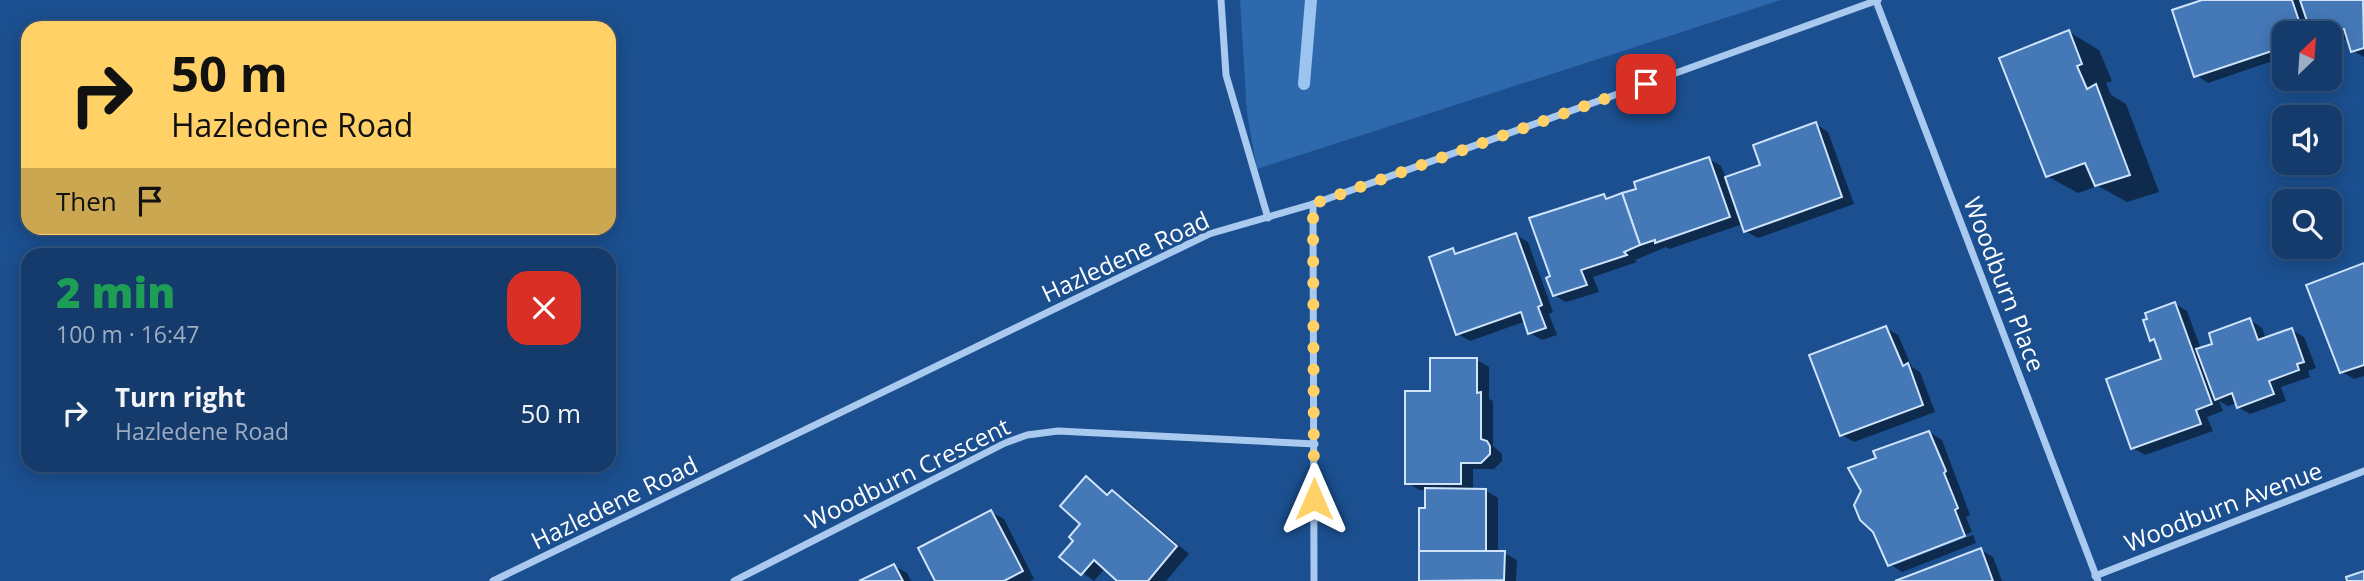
<!DOCTYPE html>
<html lang="en">
<head>
<meta charset="utf-8">
<style>
  body { margin:0; font-family:"Open Sans",sans-serif; background:#214673; color:#f1f3f6; height:100vh; display:flex; flex-direction:column; font-size:26px; white-space:nowrap }
  * { box-sizing:border-box; margin:0 }
  p { font-size:23px; color:#9dadc1 }
  .icon { flex:none; width:38px; height:38px; fill:none; stroke:currentColor; stroke-width:2; stroke-linecap:round; stroke-linejoin:round }
  .map { position:relative; flex:1; overflow:hidden }
  .details { position:absolute; left:21px; top:248px; width:595px; height:224px; display:flex; flex-direction:column; background:#143b6b; border-radius:21px; box-shadow:0 4px 18px #0003,0 0 0 2px #33557e }
  .details>* { flex:none }
  .top-card { position:absolute; left:21px; top:21px; width:595px; height:214px; border-radius:21px; box-shadow:0 4px 18px #0003,0 0 0 2px #33557e; background:#ffd166; color:#111; overflow:hidden }
  .needle { width:46px; rotate:25deg }
  .tools { position:absolute; left:2272px; top:21px; display:grid; gap:14px }
  .tools a { display:grid; place-items:center; width:70px; height:70px; border-radius:14px; background:#143b6b; box-shadow:0 4px 18px #0003,0 0 0 2px #33557e; font-size:35px }
  .pin { position:absolute; display:grid; place-items:center; width:60px; height:60px; color:#fff; margin:-30px; border-radius:14px; box-shadow:0 4px 10px #0006 }
  .me { position:absolute; width:77px; margin:-38px; rotate:0deg; stroke-linejoin:round; filter:drop-shadow(0 0 5px #0008) }
  .turn { display:flex; align-items:center; gap:24px; height:147px; padding:0 35px; font-size:32px }
  .turn .icon { width:91px; height:91px; stroke-width:2.5 }
  .turn b { display:block; font-size:49px; line-height:60px }
  .then { display:flex; align-items:center; height:66px; padding:0 35px; background:#0003; gap:14px; font-size:26px }
  .round { display:grid; place-items:center; flex:none; width:74px; height:74px; border-radius:21px; background:#214673 }
  .headline { display:flex; align-items:center; justify-content:space-between; height:119px; padding:0 35px }
  h1 { font-size:42px; font-weight:800; line-height:52px; color:#1e9e55 }
  ul { padding:0; list-style:none }
  li { display:flex; align-items:center; gap:21px; height:91px; padding:0 35px }
  li div { flex:1 }
  li b { display:block; font-size:26px }
  li em { font-style:normal }
  .map>svg:first-child { display:block }
  .green { fill:#2e69ad }
  .shadow { fill:#0007 }
  .lines { fill:none; stroke-linecap:round; stroke-linejoin:round }
  .stream { stroke:#9cc4f0; stroke-width:12 }
  .building { fill:#4478b7; stroke:#cfe3fa; stroke-width:2 }
  .minor { stroke:#a9c9ee; stroke-width:7 }
  .route { stroke:#ffd166; stroke-width:12; stroke-dasharray:0 21.6 }
  .labels { text-anchor:middle; dominant-baseline:central; stroke-width:6; stroke-linejoin:round; paint-order:stroke }
  .street-label { font-size:24px; fill:#fff; stroke:#1b4f8f }
</style>
</head>
<body>
<div class="map">
<svg width="2364" height="581" viewBox="0 0 2364 581">
  <rect width="100%" height="100%" fill="#1b4f8f"/>
  <path class="green" d="M 1240,0 L 1781,0 L 1257,169 L 1247,114 Z"/>
  <g class="shadow">
    <path d="M 2208,0 L 2364,0 L 2364,57 L 2353,51 L 2349,38 L 2329,45 L 2329,33 L 2284,33 L 2284,57 L 2208,83 L 2196,75 Z"/>
    <path d="M 2069,32 L 2099,50 L 2112,81 L 2106,83 L 2111,95 L 2126,104 L 2159,192 L 2127,202 L 2098,186 L 2078,193 L 2047,176 Z"/>
    <path d="M 1816,124 L 1828,132 L 1854,204 L 1758,238 L 1745,231 L 1743,224 L 1669,249 L 1666,247 L 1635,260 L 1637,262 L 1593,277 L 1599,292 L 1566,302 L 1554,295 L 1552,277 L 1604,196 L 1610,199 L 1638,190 L 1709,159 L 1721,166 L 1726,178 L 1762,166 Z"/>
    <path d="M 1516,235 L 1528,242 L 1553,312 L 1549,314 L 1557,335 L 1542,340 L 1530,333 L 1526,321 L 1470,341 L 1458,334 L 1452,250 L 1459,254 Z"/>
    <path d="M 2364,264 L 2364,376 L 2354,379 L 2342,372 Z"/>
    <path d="M 2175,304 L 2187,311 L 2201,349 L 2215,345 L 2250,320 L 2262,328 L 2266,339 L 2292,330 L 2304,337 L 2316,368 L 2308,371 L 2310,377 L 2281,387 L 2286,401 L 2250,414 L 2238,407 L 2237,403 L 2228,406 L 2219,401 L 2223,411 L 2207,417 L 2213,431 L 2145,455 L 2133,448 L 2163,360 L 2158,343 L 2151,340 Z"/>
    <path d="M 1886,328 L 1898,335 L 1912,367 L 1920,372 L 1935,412 L 1854,442 L 1842,435 Z"/>
    <path d="M 1477,360 L 1489,367 L 1489,399 L 1493,401 L 1493,446 L 1502,454 L 1502,461 L 1494,469 L 1473,469 L 1473,490 L 1485,490 L 1498,498 L 1498,553 L 1504,553 L 1517,560 L 1516,581 L 1421,581 L 1421,510 L 1427,509 L 1427,490 L 1420,490 L 1407,483 L 1432,393 Z"/>
    <path d="M 1929,432 L 1942,440 L 1970,515 L 1966,517 L 1972,532 L 1895,561 L 1895,565 L 1973,535 L 1976,543 L 1902,572 L 1890,564 L 1878,459 Z"/>
    <path d="M 1086,479 L 1110,495 L 1113,492 L 1125,499 L 1189,554 L 1166,581 L 1120,581 L 1105,568 L 1094,581 L 1062,557 L 1076,541 L 1083,523 Z"/>
    <path d="M 991,512 L 1004,519 L 1034,579 L 1030,581 L 937,581 Z"/>
    <path d="M 1981,550 L 1993,557 L 2002,581 L 1900,581 Z"/>
    <path d="M 894,566 L 907,573 L 911,581 L 863,581 Z"/>
  </g>
  <g class="lines">
    <path class="stream" d="M 1304,84 L 1311,0"/>
  </g>
  <g class="building">
    <path d="M 2202,0 L 2292,0 L 2303,33 L 2284,33 L 2284,47 L 2194,77 L 2172,10 Z"/>
    <path d="M 2300,0 L 2363,0 L 2364,48 L 2351,52 L 2344,29 L 2329,34 L 2311,33 Z"/>
    <path d="M 2069,30 L 2082,64 L 2077,66 L 2087,89 L 2096,84 L 2130,175 L 2095,186 L 2085,163 L 2046,177 L 1999,58 Z"/>
    <path d="M 1816,122 L 1842,197 L 1744,232 L 1725,177 L 1760,165 L 1753,145 Z"/>
    <path d="M 1709,157 L 1730,217 L 1655,243 L 1655,240 L 1640,245 L 1622,193 L 1636,189 L 1634,182 Z"/>
    <path d="M 1622,193 L 1640,245 L 1624,252 L 1627,255 L 1581,270 L 1587,285 L 1553,296 L 1546,278 L 1550,276 L 1529,218 L 1604,194 L 1606,199 Z"/>
    <path d="M 1516,233 L 1542,305 L 1538,307 L 1546,328 L 1528,334 L 1521,312 L 1456,335 L 1429,257 L 1453,248 L 1455,254 Z"/>
    <path d="M 2364,263 L 2364,365 L 2340,373 L 2306,285 Z"/>
    <path d="M 2175,302 L 2212,404 L 2196,410 L 2201,424 L 2131,449 L 2106,379 L 2161,359 L 2154,339 L 2150,341 L 2143,320 L 2147,319 L 2145,313 Z"/>
    <path d="M 2250,318 L 2258,340 L 2292,328 L 2304,362 L 2297,364 L 2299,370 L 2269,381 L 2274,394 L 2237,408 L 2232,393 L 2215,400 L 2196,349 L 2212,344 L 2209,333 Z"/>
    <path d="M 1886,326 L 1903,366 L 1908,363 L 1923,405 L 1840,436 L 1809,355 Z"/>
    <path d="M 1430,358 L 1477,358 L 1477,393 L 1481,392 L 1481,439 L 1487,441 L 1490,446 L 1490,454 L 1481,463 L 1461,463 L 1461,484 L 1405,484 L 1405,391 L 1430,391 Z"/>
    <path d="M 1929,431 L 1946,471 L 1944,473 L 1958,508 L 1955,510 L 1965,536 L 1888,566 L 1873,532 L 1860,520 L 1854,505 L 1861,491 L 1848,468 L 1876,458 L 1873,451 Z"/>
    <path d="M 1086,476 L 1107,495 L 1112,490 L 1177,546 L 1148,581 L 1117,581 L 1094,560 L 1081,575 L 1059,557 L 1073,541 L 1069,537 L 1080,524 L 1060,506 Z"/>
    <path d="M 1425,488 L 1486,489 L 1486,551 L 1419,551 L 1419,508 L 1425,508 Z"/>
    <path d="M 991,510 L 1023,571 L 1004,581 L 935,581 L 918,548 Z"/>
    <path d="M 1981,548 L 1993,581 L 1895,581 Z"/>
    <path d="M 1419,551 L 1505,551 L 1504,580 L 1419,581 Z"/>
    <path d="M 894,564 L 903,581 L 859,581 Z"/>
    <path d="M 2364,571 L 2364,581 L 2347,581 L 2346,577 Z"/>
  </g>
  <g class="lines">
    <g class="minor">
      <path d="M 1221,0 L 1226,75 L 1268,218"/>
      <path d="M 1876,1 L 2098,581"/>
      <path d="M 1313,204 L 1314,581"/>
      <path d="M 2095,576 L 2364,471"/>
      <path d="M 493,581 L 1209,234 L 1313,204 L 1878,0"/>
      <path d="M 734,581 L 1005,443 L 1027,435 L 1058,431 L 1315,444"/>
    </g>
  </g>
  <g class="lines">
    <path class="route" d="M 1314,499 L 1313,204 L 1646,84"/>
  </g>
  <g class="labels">
    <g class="street-label">
      <text transform="translate(1125 256) rotate(-25)">Hazledene Road</text>
      <text transform="translate(2005 284) rotate(69)">Woodburn Place</text>
      <text transform="translate(907 473) rotate(-26)">Woodburn Crescent</text>
      <text transform="translate(614 502) rotate(-26)">Hazledene Road</text>
      <text transform="translate(2223 506) rotate(-21)">Woodburn Avenue</text>
    </g>
  </g>
</svg>
<div class="tools">
<a><svg class="needle" viewBox="-14 -14 28 28"><path d="M0-13l5 13h-10z" fill="#e53935"/><path d="M0 13l5-13h-10z" fill="#9dadc1"/></svg></a>
<a><svg class="icon" aria-label="sound" viewBox="0 0 24 24"><path d="M4 9h4l5-4v14l-5-4H4zM17 9q2 3 0 6"/></svg></a>
<a><svg class="icon" aria-label="search" viewBox="0 0 24 24"><circle cx="10" cy="10" r="6"/><path d="M15 15l6 6"/></svg></a>
</div>
<div class="pin" style="left:1646px;top:84px;background:#d93025"><svg class="icon" aria-label="arrive" viewBox="0 0 24 24"><path d="M6 21V4h12l-3 4 3 4H6"/></svg></div>
<svg class="me" style="left:1314px;top:499px" viewBox="-20 -20 40 40"><path d="M0-17L14 15 0 8-14 15z" fill="#ffd166" stroke="#fff" stroke-width="4"/></svg>
<div class="top-card">
<div class="turn"><svg class="icon" aria-label="right" viewBox="0 0 24 24"><path d="M7 20v-9h11M14 6l5 5-5 5"/></svg><div><b>50 m</b>Hazledene Road</div></div>
<div class="then">Then<svg class="icon" aria-label="arrive" viewBox="0 0 24 24"><path d="M6 21V4h12l-3 4 3 4H6"/></svg></div>
</div>
<section class="details">
<div class="headline"><div><h1>2 min</h1><p>100 m · 16:47</p></div><a class="round" style="background:#d93025;color:#fff"><svg class="icon" aria-label="close" viewBox="0 0 24 24"><path d="M6 6l12 12M18 6L6 18"/></svg></a></div>
<ul>
<li><svg class="icon" aria-label="right" viewBox="0 0 24 24"><path d="M7 20v-9h11M14 6l5 5-5 5"/></svg><div><b>Turn right</b><p>Hazledene Road</p></div><em>50 m</em></li>
</ul>
</section>
</div>
</body>
</html>
